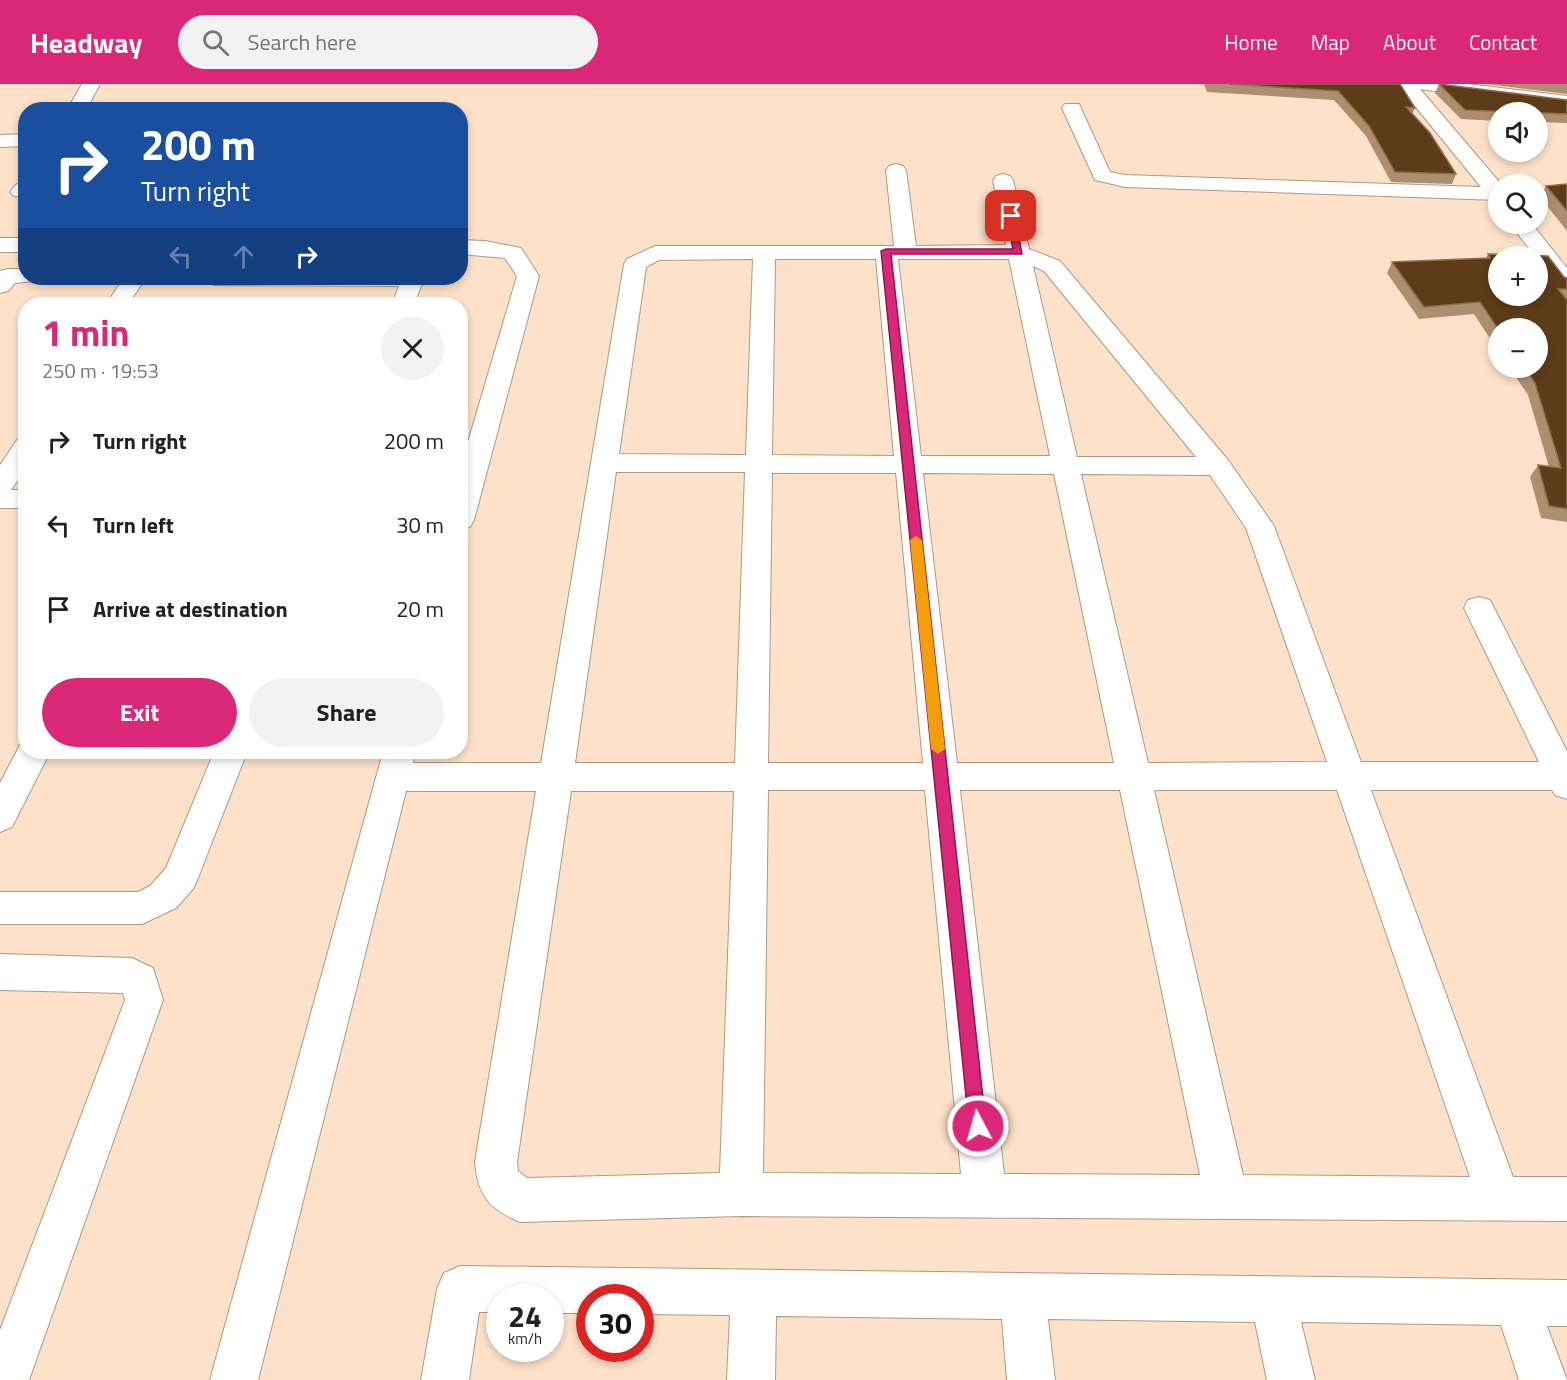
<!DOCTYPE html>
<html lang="en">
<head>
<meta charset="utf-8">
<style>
  body { margin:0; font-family:"Titillium Web",sans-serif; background:#f2f2f2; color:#202124; height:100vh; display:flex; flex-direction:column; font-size:22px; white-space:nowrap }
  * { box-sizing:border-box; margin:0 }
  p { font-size:20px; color:#757577 }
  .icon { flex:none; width:33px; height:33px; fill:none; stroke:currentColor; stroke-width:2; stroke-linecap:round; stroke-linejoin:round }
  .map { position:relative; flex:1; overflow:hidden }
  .side { position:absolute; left:18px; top:213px; width:450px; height:462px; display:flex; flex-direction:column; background:#fff; border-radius:24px; box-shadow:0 3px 9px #0003 }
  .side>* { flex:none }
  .guide { position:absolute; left:18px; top:18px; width:450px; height:183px; border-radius:24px; box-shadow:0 3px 9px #0003; background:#1a4fa0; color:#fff; overflow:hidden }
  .fabs { position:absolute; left:1488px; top:18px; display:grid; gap:12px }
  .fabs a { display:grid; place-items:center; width:60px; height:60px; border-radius:50%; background:#fff; box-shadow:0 3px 9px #0003; font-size:30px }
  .speed { position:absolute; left:486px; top:1200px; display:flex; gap:12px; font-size:30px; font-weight:700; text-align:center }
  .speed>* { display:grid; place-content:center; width:78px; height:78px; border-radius:50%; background:#fff; box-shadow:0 3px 9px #0003; line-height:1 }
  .speed small { font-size:15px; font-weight:400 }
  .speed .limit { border:9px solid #d22; background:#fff; color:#111 }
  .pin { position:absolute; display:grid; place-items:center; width:51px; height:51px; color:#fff; margin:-26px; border-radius:12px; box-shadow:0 3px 9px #0006 }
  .me { position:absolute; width:66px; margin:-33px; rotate:354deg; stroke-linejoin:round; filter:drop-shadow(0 0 4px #0008) }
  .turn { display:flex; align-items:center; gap:21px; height:126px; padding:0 24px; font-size:27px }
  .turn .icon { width:78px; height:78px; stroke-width:2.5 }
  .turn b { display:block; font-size:42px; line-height:51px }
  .lanes { display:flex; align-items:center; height:57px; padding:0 24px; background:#0003; justify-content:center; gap:30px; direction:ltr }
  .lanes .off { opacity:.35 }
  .round { display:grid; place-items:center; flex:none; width:63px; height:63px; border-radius:32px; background:#f2f2f2 }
  .headline { display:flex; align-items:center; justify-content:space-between; height:102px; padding:0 24px }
  h1 { font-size:36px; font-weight:700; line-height:45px; color:#db2777 }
  .button { display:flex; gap:12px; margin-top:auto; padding:12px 24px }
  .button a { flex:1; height:69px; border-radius:36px; background:#db2777; color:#fff; font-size:24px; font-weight:700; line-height:69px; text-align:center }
  .button a+a { background:#f2f2f2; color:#202124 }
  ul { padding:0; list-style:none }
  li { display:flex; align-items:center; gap:18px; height:84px; padding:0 24px }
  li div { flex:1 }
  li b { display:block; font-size:22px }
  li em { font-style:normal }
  header { display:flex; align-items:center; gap:36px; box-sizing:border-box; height:84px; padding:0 30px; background:#db2777; color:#fff }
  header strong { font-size:28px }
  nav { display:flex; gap:33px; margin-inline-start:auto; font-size:21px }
  .search { width:420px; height:54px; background:#f2f2f2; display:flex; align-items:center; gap:15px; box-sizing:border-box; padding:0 21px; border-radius:33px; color:#757577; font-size:22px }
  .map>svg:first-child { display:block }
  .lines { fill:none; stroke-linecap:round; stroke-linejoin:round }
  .minor-casing { stroke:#b29780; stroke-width:2 }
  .minor { fill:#fff; fill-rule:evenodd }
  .wall { fill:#ae8e70 }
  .building { fill:#5e3c19; stroke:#8e6e4e; stroke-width:1.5; fill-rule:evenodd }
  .route { fill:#db2777; stroke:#8e194d; stroke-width:1.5 }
  .slow { fill:#f59e0b }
</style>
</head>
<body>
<header>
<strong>Headway</strong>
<div class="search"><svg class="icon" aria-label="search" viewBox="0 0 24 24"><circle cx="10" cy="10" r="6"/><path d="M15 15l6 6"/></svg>Search here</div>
<nav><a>Home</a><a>Map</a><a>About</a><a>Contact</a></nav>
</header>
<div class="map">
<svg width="1567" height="1296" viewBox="0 0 1567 1296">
  <rect width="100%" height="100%" fill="#fde1c8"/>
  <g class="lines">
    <defs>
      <g id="minor">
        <path d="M 82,0 L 100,0 L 86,26 L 67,26 Z"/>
        <path d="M 1397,0 L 1467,0 L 1567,12 L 1567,24 L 1420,5 L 1501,100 L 1498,100 L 1498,116 L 1125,103 L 1095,96 L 1062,24 L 1065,20 L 1079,20 L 1110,88 L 1125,91 L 1481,103 Z"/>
        <path d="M 26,50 L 26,62 L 0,63 L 0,51 Z"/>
        <path d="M 896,80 L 903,82 L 906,86 L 916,162 L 1006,161 L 993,96 L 996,92 L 1003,90 L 1010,92 L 1013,96 L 1029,165 L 1060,177 L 1228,376 L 1274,442 L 1361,678 L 1539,678 L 1464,524 L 1468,516 L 1479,513 L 1490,516 L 1567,667 L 1567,715 L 1555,711 L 1552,706 L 1371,706 L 1513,1093 L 1567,1093 L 1567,1137 L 741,1132 L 520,1138 C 489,1125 478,1112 475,1078 L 536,707 L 406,707 L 258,1296 L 210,1296 L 383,668 L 415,668 L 413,679 L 541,679 L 624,180 L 627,175 L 655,162 L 894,162 L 886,86 L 889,82 ZM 753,175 L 746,371 L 619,370 L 646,183 L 659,176 ZM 775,175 L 876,175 L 894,372 L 772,371 ZM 898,175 L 1009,175 L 1050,372 L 921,372 ZM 1033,182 L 1044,187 L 1196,373 L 1077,373 ZM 616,388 L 745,388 L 735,679 L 575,679 ZM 772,389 L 896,389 L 923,679 L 768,679 ZM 923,389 L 1054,390 L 1114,679 L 957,679 ZM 1081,390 L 1210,391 L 1246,444 L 1327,678 L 1148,679 ZM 768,706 L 925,706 L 961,1090 L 763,1089 ZM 960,706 L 1120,706 L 1200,1091 L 1004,1090 ZM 1154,706 L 1337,706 L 1470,1093 L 1243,1091 ZM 571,707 L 734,707 L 720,1089 L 527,1094 L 518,1087 L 517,1078 Z"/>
        <path d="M 26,96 L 26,113 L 14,112 L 10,108 C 15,101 18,98 26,96 Z"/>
        <path d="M 1510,140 L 1532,140 L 1567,184 L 1567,206 L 1559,204 L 1538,176 L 1538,172 L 1535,172 Z"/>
        <rect x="0" y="154" width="26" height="14"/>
        <path d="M 460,156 L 485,157 L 521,164 L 539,192 L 474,436 L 470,443 L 460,445 L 460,385 L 517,192 L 505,174 L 460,170 Z"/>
        <path d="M 8,185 L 26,185 L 26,194 L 36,194 L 34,197 L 15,199 L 8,207 L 0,209 L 0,187 Z"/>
        <path d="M 124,194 L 146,194 L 128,220 L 106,220 Z"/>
        <path d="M 204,194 L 423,194 L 424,195 L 414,220 L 392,220 L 399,202 L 215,201 L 207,199 Z"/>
        <path d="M 26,354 L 26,384 L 11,406 L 26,406 L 26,424 L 0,424 L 0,381 L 17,356 Z"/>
        <path d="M 26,657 L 26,668 L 50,668 L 12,743 L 0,748 L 0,699 L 21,659 Z"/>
        <path d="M 214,668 L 247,668 L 198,794 L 193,805 L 176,824 L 142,840 L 0,840 L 0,808 L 138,808 L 150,802 L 166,784 Z"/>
        <path d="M 0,870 L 132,874 L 153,884 L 163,916 L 29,1296 L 0,1296 L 0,1246 L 125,916 L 123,909 L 0,906 Z"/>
        <path d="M 460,1182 L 1567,1196 L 1567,1242 L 1547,1242 L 1567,1296 L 1519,1296 L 1501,1241 L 1301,1238 L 1315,1296 L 1267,1296 L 1255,1238 L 1048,1235 L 1055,1296 L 1007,1296 L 1002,1235 L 776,1232 L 775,1296 L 727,1296 L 730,1231 L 640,1230 L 640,1214 L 590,1214 L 590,1229 L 550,1229 L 550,1214 L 500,1214 L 500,1228 L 479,1228 L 469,1296 L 421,1296 L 437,1205 L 444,1189 Z"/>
      </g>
    </defs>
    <use href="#minor" class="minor-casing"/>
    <use href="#minor" class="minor"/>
  </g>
  <g class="wall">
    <path d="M 1204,0 L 1400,0 L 1415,24 L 1412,30 L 1456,90 L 1452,100 L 1391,98 L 1366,52 L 1334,16 L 1207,8 Z"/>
    <path d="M 1439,0 L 1567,16 L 1567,39 L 1538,38 L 1538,28 L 1498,28 L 1498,37 L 1461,35 L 1435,9 Z"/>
    <path d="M 1486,0 L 1567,0 L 1567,10 Z"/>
    <path d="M 1567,100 L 1567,147 L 1540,113 L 1546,102 Z"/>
    <path d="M 1488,170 L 1567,194 L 1567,438 L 1541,434 L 1530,393 L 1538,381 L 1549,383 L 1528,311 L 1510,284 L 1538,284 L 1498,244 L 1498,267 L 1474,230 L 1419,235 L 1387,189 L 1392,178 L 1486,174 Z"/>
  </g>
  <g class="building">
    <path d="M 1229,0 L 1400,0 L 1415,24 L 1406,23 L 1430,49 L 1456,90 L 1395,88 L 1369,42 L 1338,7 Z"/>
    <path d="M 1439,0 L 1567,16 L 1567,30 L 1465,26 Z"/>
    <path d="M 1567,100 L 1567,127 L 1546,102 Z"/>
    <path d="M 1488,170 L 1548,172 L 1564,193 L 1567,194 L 1567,205 L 1558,205 L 1567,216 L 1567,425 L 1549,422 L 1538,381 L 1561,384 L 1535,299 L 1525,284 L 1538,284 L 1538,244 L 1498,245 L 1480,218 L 1424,223 L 1392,178 L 1490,174 ZM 1498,172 L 1538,172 L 1538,212 L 1498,212 Z"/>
  </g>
  <path class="route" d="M 1011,129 L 1015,132 L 1022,170 L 891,170 L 986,1042 L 984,1048 L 978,1050 L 972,1048 L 969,1042 L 881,167 L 886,165 L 1013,165 L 1006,132 Z"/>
  <path class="slow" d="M 916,452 L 922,456 L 945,665 L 938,670 L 931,665 L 910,456 Z"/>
</svg>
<div class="fabs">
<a><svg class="icon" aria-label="sound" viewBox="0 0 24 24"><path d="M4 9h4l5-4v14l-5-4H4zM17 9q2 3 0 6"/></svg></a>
<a><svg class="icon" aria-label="search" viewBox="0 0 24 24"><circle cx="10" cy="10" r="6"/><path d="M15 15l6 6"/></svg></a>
<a>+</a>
<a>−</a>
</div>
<div class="speed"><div>24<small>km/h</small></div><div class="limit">30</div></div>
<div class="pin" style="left:1011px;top:132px;background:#d93025"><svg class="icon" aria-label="arrive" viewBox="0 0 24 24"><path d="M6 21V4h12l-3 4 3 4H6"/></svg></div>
<svg class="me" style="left:978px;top:1042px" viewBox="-20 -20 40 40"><circle r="17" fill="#db2777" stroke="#fff" stroke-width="3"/><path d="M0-11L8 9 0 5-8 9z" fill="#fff"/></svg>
<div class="guide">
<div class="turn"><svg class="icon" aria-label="right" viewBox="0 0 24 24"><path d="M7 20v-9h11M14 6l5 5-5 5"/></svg><div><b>200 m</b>Turn right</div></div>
<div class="lanes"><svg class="icon off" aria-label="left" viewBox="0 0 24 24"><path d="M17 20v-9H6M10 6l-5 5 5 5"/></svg><svg class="icon off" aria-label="ahead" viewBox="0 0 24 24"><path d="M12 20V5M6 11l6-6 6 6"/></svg><svg class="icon" aria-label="right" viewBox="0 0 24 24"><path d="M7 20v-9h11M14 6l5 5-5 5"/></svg></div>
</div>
<section class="side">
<div class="headline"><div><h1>1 min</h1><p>250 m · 19:53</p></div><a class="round"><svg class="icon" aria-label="close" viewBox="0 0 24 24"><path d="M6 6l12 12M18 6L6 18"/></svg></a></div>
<ul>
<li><svg class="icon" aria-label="right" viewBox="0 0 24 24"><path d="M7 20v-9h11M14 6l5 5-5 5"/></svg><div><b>Turn right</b></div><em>200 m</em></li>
<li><svg class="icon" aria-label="left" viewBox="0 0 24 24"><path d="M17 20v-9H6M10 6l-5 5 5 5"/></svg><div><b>Turn left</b></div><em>30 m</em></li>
<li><svg class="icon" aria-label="arrive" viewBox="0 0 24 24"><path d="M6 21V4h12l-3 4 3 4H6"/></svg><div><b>Arrive at destination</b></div><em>20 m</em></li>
</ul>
<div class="button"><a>Exit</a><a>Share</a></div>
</section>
</div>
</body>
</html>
